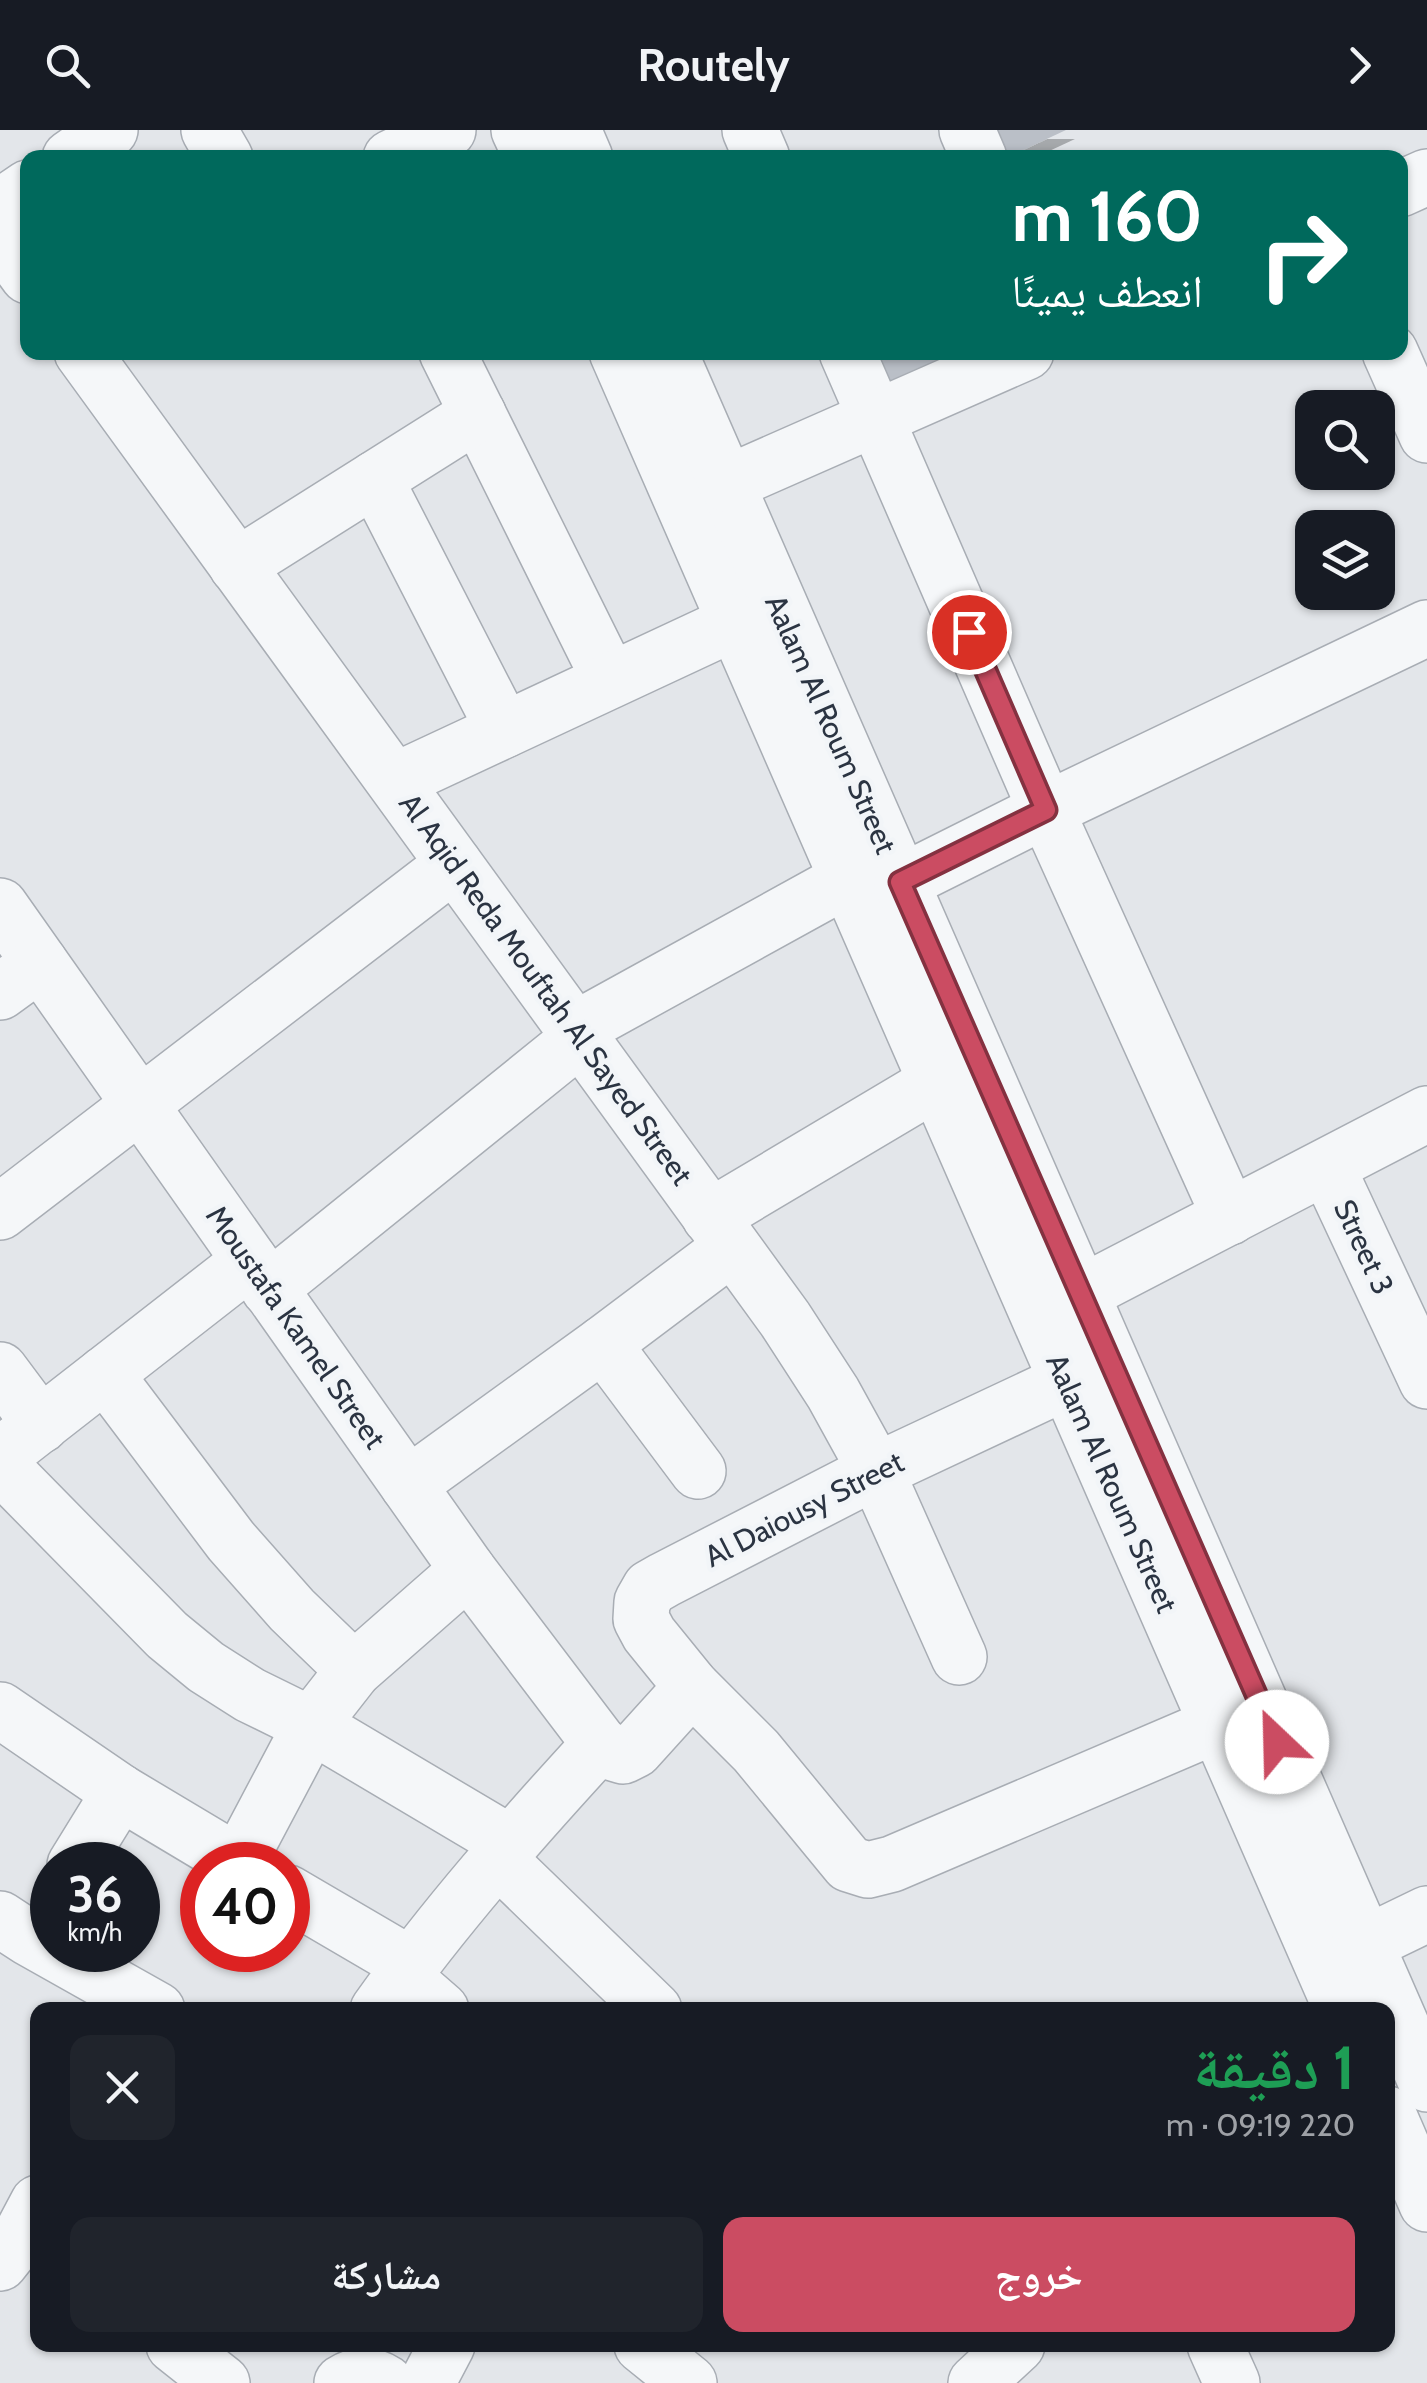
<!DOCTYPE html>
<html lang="ar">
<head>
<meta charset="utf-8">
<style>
  body { margin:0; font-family:Cabin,"Noto Naskh Arabic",sans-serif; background:#20242c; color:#f1f3f6; direction:rtl; height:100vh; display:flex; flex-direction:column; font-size:38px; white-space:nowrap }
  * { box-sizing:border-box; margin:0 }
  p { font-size:32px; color:#9ea1a6 }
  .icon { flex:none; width:55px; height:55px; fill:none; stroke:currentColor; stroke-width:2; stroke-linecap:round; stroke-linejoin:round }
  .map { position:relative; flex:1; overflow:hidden; direction:ltr }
  .sheet { position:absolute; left:30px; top:1872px; width:1365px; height:350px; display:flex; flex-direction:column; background:#171b24; border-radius:20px; box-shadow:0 2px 8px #0004; direction:rtl }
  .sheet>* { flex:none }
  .banner { position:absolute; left:20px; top:20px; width:1388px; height:210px; border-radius:20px; box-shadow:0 2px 8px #0004; direction:rtl; background:#00695c; color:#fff; overflow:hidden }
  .buttons { position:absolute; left:1295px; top:260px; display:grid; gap:20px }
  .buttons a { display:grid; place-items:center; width:100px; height:100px; border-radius:20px; background:#171b24; box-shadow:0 2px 8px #0004; font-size:50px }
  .speed { position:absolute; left:30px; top:1712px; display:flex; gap:20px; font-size:50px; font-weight:700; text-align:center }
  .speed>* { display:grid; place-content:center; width:130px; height:130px; border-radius:50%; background:#171b24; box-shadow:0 2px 8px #0004; line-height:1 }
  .speed small { font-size:25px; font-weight:400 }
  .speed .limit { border:15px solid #d22; background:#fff; color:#111 }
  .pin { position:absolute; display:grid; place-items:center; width:85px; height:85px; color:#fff; margin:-42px; border:5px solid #fff; border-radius:50%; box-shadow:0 2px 10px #0007 }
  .me { position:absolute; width:110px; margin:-55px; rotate:336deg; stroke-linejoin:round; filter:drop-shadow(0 0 8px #0008) }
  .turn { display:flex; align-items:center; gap:35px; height:210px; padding:0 40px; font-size:45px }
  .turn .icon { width:130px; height:130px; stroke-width:2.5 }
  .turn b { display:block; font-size:70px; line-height:85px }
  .round { display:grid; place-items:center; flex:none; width:105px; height:105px; border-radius:20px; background:#20242c }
  .summary { display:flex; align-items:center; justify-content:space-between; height:170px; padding:0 40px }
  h1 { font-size:60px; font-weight:700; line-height:75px; color:#1e9e55 }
  .primary-button { display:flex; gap:20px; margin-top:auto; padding:20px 40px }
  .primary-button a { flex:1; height:115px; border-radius:20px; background:#cb4c62; color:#fff; font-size:40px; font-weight:700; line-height:115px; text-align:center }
  .primary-button a+a { background:#20242c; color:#f1f3f6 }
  header { display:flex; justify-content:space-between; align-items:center; height:130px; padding:0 40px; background:#171b24; font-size:45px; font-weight:700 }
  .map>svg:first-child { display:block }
  .building { fill:#babfc7; filter:url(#shadow) }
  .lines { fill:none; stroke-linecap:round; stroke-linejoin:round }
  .minor-casing { stroke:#a8adb4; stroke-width:58 }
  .minor { stroke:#f5f7f9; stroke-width:55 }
  .route-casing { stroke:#843140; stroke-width:25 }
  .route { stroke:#cb4c62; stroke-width:18 }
  .labels { text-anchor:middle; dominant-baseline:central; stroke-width:9; stroke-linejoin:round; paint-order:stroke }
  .street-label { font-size:30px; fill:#2b3442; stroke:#f2f5f8 }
</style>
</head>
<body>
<header><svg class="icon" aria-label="forward" viewBox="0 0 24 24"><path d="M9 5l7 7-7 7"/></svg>Routely<svg class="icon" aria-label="search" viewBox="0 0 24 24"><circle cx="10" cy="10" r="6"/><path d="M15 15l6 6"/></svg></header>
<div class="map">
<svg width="1427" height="2253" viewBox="0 0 1427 2253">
  <defs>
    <filter id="shadow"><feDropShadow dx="9" dy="9" stdDeviation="0" flood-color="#0004"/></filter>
  </defs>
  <rect width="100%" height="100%" fill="#e3e6ea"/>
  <g class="building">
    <path d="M 986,0 L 1066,0 L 1006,28 L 999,28 Z"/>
    <path d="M 857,222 L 987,222 L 881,272 Z"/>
  </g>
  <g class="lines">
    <defs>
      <g id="minor">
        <path d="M 209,0 L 225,28"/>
        <path d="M 519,0 L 532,28"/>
        <path d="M 573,0 L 585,28"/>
        <path d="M 750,0 L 762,28"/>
        <path d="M 967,0 L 979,28"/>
        <path d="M 70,28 L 110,0"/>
        <path d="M 391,28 L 448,0"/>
        <path d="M 1400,59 L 1427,47"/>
        <path d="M 0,77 L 28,58"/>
        <path d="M 0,108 L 28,146"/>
        <path d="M 82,222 L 785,1189 L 833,1263 L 876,1341 L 959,1527"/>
        <path d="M 447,222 L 610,550"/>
        <path d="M 617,222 L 1342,1880"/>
        <path d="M 669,222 L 1427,1954"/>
        <path d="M 847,222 L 1046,680 L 1230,1087"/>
        <path d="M 1390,222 L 1427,305"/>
        <path d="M 375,349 L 504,600"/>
        <path d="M 726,354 L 1026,222"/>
        <path d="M 237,436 L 478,284"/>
        <path d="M 395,651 L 736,492"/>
        <path d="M 900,753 L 1046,680 L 1427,498"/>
        <path d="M 0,776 L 468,1440 L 600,1614 L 613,1623 L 623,1626 L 635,1620 L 692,1557"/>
        <path d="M 0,862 L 40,833"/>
        <path d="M 574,900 L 848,749"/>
        <path d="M 1327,1037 L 1427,1251"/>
        <path d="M 0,1082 L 454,734"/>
        <path d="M 710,1087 L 937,952"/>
        <path d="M 269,1159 L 580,908"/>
        <path d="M 1080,1164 L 1427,984"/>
        <path d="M 603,1214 L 698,1341"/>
        <path d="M 0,1240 L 41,1295"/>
        <path d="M 105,1244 L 231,1411 L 292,1480 L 354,1540"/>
        <path d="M 1068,1251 L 876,1341 L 664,1450 L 650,1458 L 642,1472 L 641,1489 L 649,1504 L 692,1557 L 756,1621 L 849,1734 L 868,1740 L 892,1734 L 1217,1595"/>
        <path d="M 0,1326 L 250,1131"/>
        <path d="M 0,1335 L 167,1505 L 206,1537 L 250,1565 L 311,1595 L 510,1713"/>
        <path d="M 408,1355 L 603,1214 L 732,1117"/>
        <path d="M 0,1580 L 120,1662 L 242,1735"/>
        <path d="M 497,1728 L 654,1880"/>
        <path d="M 238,1733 L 311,1595 L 354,1540 L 468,1440"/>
        <path d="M 75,1735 L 120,1662"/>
        <path d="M 288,1763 L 411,1835"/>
        <path d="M 0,1789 L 29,1808 L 157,1880"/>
        <path d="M 1365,1814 L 1427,1784"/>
        <path d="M 402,1846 L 441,1880"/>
        <path d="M 378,1880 C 445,1786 522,1699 600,1614"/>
        <path d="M 1388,1984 L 1427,2074"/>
        <path d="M 0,2133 L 19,2109 L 38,2073"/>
        <path d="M 174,2215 L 222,2253"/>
        <path d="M 642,2215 L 689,2253"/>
        <path d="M 1215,2215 L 1232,2253"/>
        <path d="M 342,2253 C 357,2243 371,2243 386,2253"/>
        <path d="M 427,2253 L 447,2215"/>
        <path d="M 976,2253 L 1017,2215"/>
      </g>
    </defs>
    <use href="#minor" class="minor-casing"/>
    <use href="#minor" class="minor"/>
  </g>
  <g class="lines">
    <defs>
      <path id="route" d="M 969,502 L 1046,680 L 900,752 L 1277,1612"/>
    </defs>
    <use href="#route" class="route-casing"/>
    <use href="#route" class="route"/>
  </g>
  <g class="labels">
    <g class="street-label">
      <text transform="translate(831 594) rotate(66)">Aalam Al Roum Street</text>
      <text transform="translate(546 859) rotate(54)">Al Aqid Reda Mouftah Al Sayed Street</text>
      <text transform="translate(1364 1117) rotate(65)">Street 3</text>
      <text transform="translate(296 1197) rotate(55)">Moustafa Kamel Street</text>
      <text transform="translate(1112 1353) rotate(66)">Aalam Al Roum Street</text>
      <text transform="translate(804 1379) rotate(-27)">Al Daiousy Street</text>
    </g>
  </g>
</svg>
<div class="buttons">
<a><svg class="icon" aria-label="search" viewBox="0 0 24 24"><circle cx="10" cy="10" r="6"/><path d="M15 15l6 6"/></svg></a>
<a><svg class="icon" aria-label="layers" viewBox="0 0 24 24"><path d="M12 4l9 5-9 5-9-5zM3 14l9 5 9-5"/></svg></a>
</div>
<div class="speed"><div>36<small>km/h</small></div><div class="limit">40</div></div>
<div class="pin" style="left:969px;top:502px;background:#d93025"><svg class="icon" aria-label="arrive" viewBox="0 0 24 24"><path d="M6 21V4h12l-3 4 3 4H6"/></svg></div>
<svg class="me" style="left:1277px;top:1612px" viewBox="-20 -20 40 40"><circle r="19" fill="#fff"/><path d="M0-13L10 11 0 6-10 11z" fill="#cb4c62"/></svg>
<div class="banner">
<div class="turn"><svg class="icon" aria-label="right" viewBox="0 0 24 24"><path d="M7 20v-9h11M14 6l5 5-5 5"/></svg><div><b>160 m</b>انعطف يمينًا</div></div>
</div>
<section class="sheet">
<div class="summary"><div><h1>1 دقيقة</h1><p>220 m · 09:19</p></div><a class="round"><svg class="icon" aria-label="close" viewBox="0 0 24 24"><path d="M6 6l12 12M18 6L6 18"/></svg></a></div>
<div class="primary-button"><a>خروج</a><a>مشاركة</a></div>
</section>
</div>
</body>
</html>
